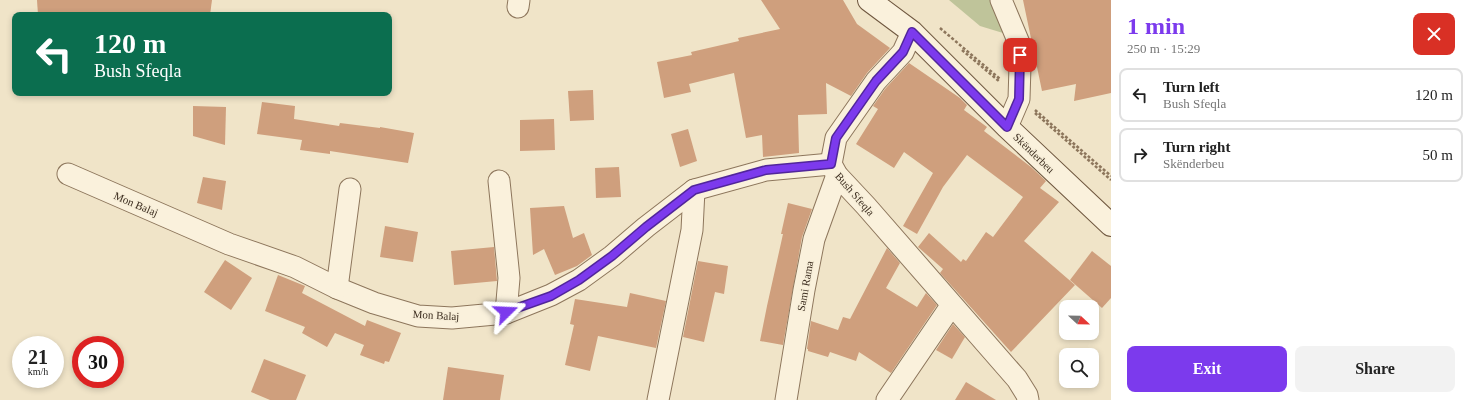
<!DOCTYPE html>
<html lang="en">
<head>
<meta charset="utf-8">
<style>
  body { margin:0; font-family:Georgia,serif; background:#f2f2f2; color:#222; height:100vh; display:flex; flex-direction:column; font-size:15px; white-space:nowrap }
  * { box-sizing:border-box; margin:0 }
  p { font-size:13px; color:#767676 }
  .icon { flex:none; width:22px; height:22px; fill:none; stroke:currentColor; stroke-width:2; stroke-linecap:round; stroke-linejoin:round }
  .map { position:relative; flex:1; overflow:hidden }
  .details { display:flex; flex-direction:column; background:#fff; width:360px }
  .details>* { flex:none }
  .guide { position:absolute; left:12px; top:12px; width:380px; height:84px; border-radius:8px; box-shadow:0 2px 6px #0003; background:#0b6e4f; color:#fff; overflow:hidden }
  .needle { width:26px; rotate:112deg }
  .buttons { position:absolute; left:1059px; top:300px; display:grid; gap:8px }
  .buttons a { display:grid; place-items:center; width:40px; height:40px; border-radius:8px; background:#fff; box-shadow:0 2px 6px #0003; font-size:20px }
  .speed { position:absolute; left:12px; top:336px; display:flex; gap:8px; font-size:20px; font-weight:700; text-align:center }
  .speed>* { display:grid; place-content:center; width:52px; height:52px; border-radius:50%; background:#fff; box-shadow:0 2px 6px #0003; line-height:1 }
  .speed small { font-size:10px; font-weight:400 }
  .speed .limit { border:6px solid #d22; background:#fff; color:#111 }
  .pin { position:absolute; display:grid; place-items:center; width:34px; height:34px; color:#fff; margin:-17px; border-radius:8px; box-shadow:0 2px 6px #0006 }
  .me { position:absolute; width:44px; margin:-22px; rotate:69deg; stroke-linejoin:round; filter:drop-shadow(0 0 3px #0008) }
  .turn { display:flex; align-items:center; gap:14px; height:84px; padding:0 16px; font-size:18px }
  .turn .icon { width:52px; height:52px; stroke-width:2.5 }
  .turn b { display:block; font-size:28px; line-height:34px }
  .round { display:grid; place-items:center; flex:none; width:42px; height:42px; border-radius:8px; background:#f2f2f2 }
  .summary { display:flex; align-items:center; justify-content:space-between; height:68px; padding:0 16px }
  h1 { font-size:24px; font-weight:600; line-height:30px; color:#7c3aed }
  .button { display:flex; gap:8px; margin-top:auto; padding:8px 16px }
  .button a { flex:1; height:46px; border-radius:8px; background:#7c3aed; color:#fff; font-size:16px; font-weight:600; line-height:46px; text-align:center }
  .button a+a { background:#f2f2f2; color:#222 }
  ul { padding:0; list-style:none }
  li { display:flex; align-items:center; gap:12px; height:54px; margin:0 8px 6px; padding:0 8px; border:2px solid #e0e0e0; border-radius:8px }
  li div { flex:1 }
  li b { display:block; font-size:15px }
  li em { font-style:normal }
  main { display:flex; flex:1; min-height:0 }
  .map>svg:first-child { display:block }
  .cemetery { fill:#bfc49a }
  .building { fill:#cf9f7d }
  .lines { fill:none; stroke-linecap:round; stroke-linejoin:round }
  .street-casing { stroke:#8d765c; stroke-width:23 }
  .secondary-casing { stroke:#6f573f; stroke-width:24 }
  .path { stroke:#8d765c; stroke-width:2.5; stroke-dasharray:3 2; stroke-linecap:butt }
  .street { stroke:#faf1dc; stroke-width:21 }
  .secondary { stroke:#faf1dc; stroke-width:22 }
  .route-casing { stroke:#51269a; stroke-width:10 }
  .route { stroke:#7c3aed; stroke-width:7 }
  .labels { text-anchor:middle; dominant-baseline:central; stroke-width:3; stroke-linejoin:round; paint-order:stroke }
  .street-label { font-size:11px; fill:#3d2e20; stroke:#f7eed8 }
</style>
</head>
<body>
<main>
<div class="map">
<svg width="1111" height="400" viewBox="0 0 1111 400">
  <rect width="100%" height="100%" fill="#f0e4c8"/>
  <path class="cemetery" d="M 949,0 L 990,0 L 1003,33 L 980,26 Z"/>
  <g class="building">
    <path d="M 37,0 L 212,0 L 210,15 L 38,15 Z"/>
    <path d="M 761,0 L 843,0 L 857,24 L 890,48 L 867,73 L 851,96 L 826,83 L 827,114 L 798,115 L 799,153 L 763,157 L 762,135 L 746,138 L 734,73 L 689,84 L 691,92 L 664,98 L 657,62 L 692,55 L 691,52 L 739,41 L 738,38 L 780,29 Z"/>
    <path d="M 1023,0 L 1111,0 L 1111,93 L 1074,101 L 1076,84 L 1042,91 Z"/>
    <path d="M 909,63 L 960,98 L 967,105 L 964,110 L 987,127 L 984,131 L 1031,167 L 1046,181 L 1040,188 L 1059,202 L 1024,241 L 1075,285 L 1011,352 L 940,273 L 943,269 L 918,247 L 929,233 L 961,262 L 963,259 L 966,261 L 986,232 L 993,237 L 1023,197 L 967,155 L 943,187 L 917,234 L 903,226 L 933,173 L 904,152 L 894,168 L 856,144 L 878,109 L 873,106 L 885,89 Z"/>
    <path d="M 593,90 L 594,120 L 570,121 L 568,91 Z"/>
    <path d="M 262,102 L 295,106 L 294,119 L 339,126 L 340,123 L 380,128 L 380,127 L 414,133 L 408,163 L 330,151 L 330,154 L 300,150 L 302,140 L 257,134 Z"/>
    <path d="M 193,106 L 226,107 L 225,145 L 193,136 Z"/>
    <path d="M 554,119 L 555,150 L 520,151 L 520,120 Z"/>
    <path d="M 688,129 L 697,161 L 680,167 L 671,134 Z"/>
    <path d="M 619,167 L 621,197 L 596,198 L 595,168 Z"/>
    <path d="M 203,177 L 226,181 L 222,210 L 197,203 Z"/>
    <path d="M 788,203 L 812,209 L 802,237 L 783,345 L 760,341 L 767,306 L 783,234 L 781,234 Z"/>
    <path d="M 564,206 L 573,238 L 584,233 L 592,255 L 577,266 L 555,275 L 544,249 L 533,255 L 530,208 Z"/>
    <path d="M 385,226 L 418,232 L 413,262 L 380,257 Z"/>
    <path d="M 494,247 L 497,281 L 454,285 L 451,251 Z"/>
    <path d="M 887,248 L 900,263 L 886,288 L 917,307 L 926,293 L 937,305 L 891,373 L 859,352 L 856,361 L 830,352 L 828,357 L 808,351 L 808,349 L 807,349 L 811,321 L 838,330 L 843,317 L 850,319 Z"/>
    <path d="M 1092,251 L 1111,266 L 1111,298 L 1102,308 L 1070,280 Z"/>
    <path d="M 225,260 L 252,278 L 231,310 L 204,292 Z"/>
    <path d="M 698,261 L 728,266 L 724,294 L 715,292 L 704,342 L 683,337 Z"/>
    <path d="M 278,275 L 305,286 L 302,293 L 365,326 L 367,320 L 401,333 L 389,362 L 385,361 L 384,364 L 360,355 L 364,345 L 335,333 L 327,347 L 302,333 L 305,327 L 265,311 Z"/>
    <path d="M 630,293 L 666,301 L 656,348 L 598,336 L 590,371 L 565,365 L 574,325 L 570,324 L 575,299 L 627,307 Z"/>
    <path d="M 953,324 L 965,337 L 952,359 L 936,350 Z"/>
    <path d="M 264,359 L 306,375 L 296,400 L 270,400 L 251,392 Z"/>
    <path d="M 448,367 L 504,375 L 500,400 L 443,400 Z"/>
    <path d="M 966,382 L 996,400 L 955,400 Z"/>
  </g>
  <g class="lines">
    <defs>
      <g id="street">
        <path d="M 1001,0 L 1019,43 L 1020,66 L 1019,99 L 1007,127"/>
        <path d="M 518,7 L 519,0"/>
        <path d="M 912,32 L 903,52 L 876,81 L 836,138 L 831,164 L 837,175 L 866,206 L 1017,379 L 1027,395 L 1028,400"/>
        <path d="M 68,174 L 229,244 L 295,267 L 337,288 L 374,303 L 418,316 L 452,318 L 506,313 L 551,295 L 579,280 L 612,256 L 646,227 L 694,190 L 766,170 L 831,164"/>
        <path d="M 499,181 L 509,278 L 506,313"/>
        <path d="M 337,288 L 350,189"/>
        <path d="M 658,400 L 692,230 L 694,190"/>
        <path d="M 786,400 L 804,290 L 814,239 L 837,175"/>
        <path d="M 887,400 L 951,306"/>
      </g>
      <path id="secondary" d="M 869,0 L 912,32 L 1007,127 L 1111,225"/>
    </defs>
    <use href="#street" class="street-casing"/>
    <use href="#secondary" class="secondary-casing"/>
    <g class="path">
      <path d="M 940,28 L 1000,79"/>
      <path d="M 962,50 L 1000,82"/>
      <path d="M 1035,110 L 1111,176"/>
      <path d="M 1035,113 L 1111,180"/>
    </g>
    <use href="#street" class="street"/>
    <use href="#secondary" class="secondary"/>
  </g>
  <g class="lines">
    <defs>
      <path id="route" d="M 506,312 L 551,296 L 579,280 L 612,256 L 646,227 L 694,190 L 766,170 L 831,164 L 836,138 L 876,81 L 903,52 L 912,32 L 1007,127 L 1019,99 L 1020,55"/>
    </defs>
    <use href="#route" class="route-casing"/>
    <use href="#route" class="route"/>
  </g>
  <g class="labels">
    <g class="street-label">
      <text transform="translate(1034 153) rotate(44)">Skënderbeu</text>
      <text transform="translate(855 194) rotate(49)">Bush Sfeqla</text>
      <text transform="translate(136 204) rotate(23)">Mon Balaj</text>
      <text transform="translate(805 286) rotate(-80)">Sami Rama</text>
      <text transform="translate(436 315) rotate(3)">Mon Balaj</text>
    </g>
  </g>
</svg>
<div class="buttons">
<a><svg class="needle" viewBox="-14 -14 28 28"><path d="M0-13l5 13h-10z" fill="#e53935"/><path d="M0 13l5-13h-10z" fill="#767676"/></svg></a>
<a><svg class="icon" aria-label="search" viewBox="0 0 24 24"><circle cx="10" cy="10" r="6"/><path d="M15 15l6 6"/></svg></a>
</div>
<div class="speed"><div>21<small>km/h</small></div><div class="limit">30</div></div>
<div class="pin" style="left:1020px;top:55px;background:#d93025"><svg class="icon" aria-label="arrive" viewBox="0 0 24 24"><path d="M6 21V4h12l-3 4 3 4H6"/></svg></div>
<svg class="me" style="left:506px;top:312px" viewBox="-20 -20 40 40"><path d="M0-17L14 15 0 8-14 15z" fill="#7c3aed" stroke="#fff" stroke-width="4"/></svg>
<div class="guide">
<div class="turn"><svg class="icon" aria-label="left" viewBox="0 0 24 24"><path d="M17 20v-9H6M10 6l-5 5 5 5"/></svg><div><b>120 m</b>Bush Sfeqla</div></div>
</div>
</div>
<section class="details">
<div class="summary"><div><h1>1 min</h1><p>250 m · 15:29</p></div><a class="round" style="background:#d93025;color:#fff"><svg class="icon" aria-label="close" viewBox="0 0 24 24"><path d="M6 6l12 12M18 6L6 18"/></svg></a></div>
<ul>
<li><svg class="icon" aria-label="left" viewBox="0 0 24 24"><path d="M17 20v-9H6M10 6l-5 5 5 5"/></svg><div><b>Turn left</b><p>Bush Sfeqla</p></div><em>120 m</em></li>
<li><svg class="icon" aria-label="right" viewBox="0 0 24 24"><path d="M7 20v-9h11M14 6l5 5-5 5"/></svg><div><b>Turn right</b><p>Skënderbeu</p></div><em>50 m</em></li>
</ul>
<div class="button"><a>Exit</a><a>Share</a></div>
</section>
</main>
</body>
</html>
